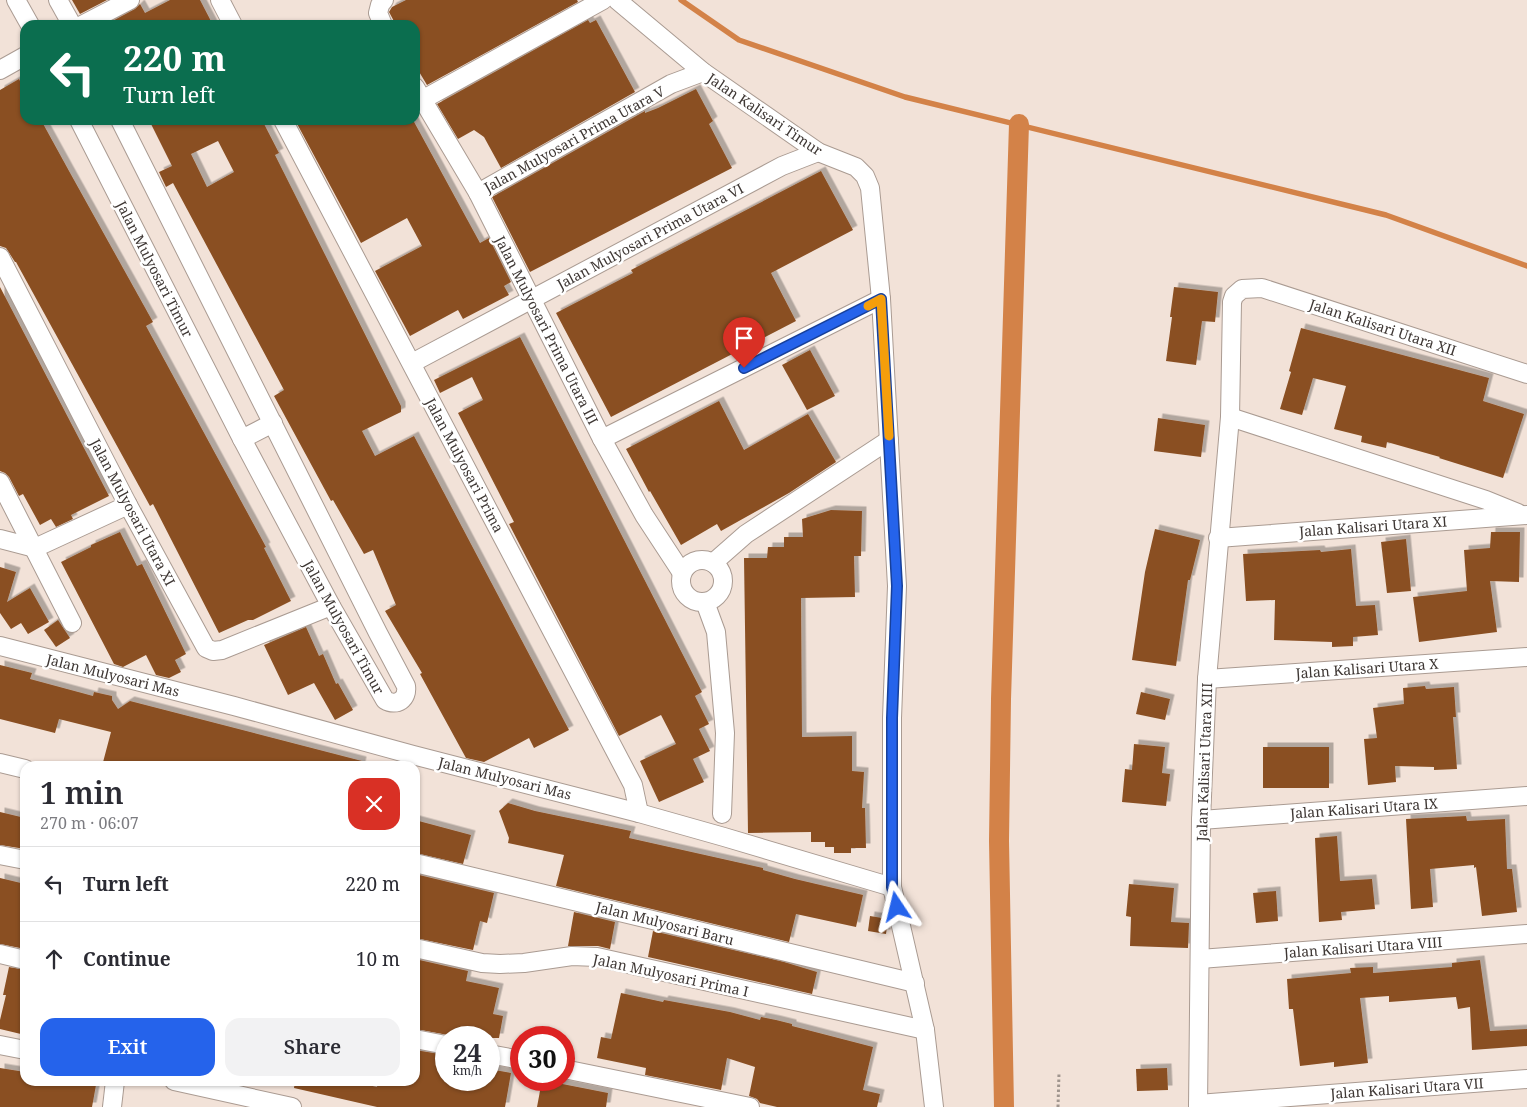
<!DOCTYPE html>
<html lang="en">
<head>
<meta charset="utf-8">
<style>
  body { margin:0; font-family:"Noto Serif",serif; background:#f2f2f3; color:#2b2b33; height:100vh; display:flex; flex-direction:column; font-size:19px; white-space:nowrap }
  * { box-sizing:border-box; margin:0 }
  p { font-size:16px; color:#7c7c81 }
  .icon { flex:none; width:28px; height:28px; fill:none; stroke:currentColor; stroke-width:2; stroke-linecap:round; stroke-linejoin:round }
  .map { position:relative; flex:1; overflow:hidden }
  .panel { position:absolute; left:20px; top:761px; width:400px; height:325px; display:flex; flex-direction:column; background:#fff; border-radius:15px; box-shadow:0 1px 4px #0004 }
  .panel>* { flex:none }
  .top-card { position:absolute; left:20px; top:20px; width:400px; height:105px; border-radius:15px; box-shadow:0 1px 4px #0004; background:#0b6e4f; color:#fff; overflow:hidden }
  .speed { position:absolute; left:435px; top:1026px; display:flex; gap:10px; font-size:25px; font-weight:700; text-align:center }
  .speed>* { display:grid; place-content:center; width:65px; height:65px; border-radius:50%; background:#fff; box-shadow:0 1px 4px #0004; line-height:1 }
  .speed small { font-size:12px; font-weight:400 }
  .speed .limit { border:8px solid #d22; background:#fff; color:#111 }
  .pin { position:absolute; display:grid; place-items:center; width:42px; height:42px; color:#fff; margin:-51px -21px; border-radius:50% 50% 50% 0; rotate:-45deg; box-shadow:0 0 5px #0007 }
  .pin .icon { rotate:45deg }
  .me { position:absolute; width:55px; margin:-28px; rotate:350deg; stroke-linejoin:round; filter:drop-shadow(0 0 4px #0008) }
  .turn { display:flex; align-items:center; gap:18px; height:105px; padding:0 20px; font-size:22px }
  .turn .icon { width:65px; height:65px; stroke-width:2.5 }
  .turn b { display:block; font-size:35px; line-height:42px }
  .round { display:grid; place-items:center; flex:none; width:52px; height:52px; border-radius:15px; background:#f2f2f3 }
  .overview { display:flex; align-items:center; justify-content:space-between; height:85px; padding:0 20px }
  h1 { font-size:30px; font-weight:600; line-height:38px }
  .button { display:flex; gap:10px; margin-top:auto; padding:10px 20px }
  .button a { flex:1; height:58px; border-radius:15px; background:#2563eb; color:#fff; font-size:20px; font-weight:600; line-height:58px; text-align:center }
  .button a+a { background:#f2f2f3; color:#2b2b33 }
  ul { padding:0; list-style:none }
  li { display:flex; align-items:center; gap:15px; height:75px; padding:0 20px; border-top:1px solid #e1e1e2 }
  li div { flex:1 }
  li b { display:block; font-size:19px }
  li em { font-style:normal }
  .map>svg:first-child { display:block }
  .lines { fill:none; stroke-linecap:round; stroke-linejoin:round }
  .stream { stroke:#d38248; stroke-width:5.5 }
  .canal { stroke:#d38248; stroke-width:20 }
  .building { fill:#8a4f22; fill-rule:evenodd; filter:url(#shadow) }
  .street-casing { stroke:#aa9b92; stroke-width:20 }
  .path { stroke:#a0958e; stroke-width:3; stroke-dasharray:2.5 2.5; stroke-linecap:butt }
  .street { stroke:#fff; stroke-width:18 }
  .route-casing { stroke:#184099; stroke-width:12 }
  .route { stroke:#2563eb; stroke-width:9 }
  .slow { stroke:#f59e0b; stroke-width:9 }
  .labels { text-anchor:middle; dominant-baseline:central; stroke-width:5; stroke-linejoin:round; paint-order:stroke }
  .street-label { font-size:14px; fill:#3e3734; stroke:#fff }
</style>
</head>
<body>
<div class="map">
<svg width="1527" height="1107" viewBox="0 0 1527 1107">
  <defs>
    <filter id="shadow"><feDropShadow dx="4.5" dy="-4.5" stdDeviation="0" flood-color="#0004"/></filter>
  </defs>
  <rect width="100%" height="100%" fill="#f2e2d8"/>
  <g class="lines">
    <path class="stream" d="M 681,0 L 739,40 L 905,97 L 1386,215 L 1527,266"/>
    <path class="canal" d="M 1004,1107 L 999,841 L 1001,699 L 1019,124"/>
  </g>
  <g class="building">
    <path d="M 72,0 L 107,0 L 80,14 Z"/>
    <path d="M 170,0 L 200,0 L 213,25 L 105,25 L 135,9 L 140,4 L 145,13 Z"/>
    <path d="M 406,0 L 577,0 L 578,2 L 427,85 L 415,65 L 415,25 L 396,25 L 389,12 L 392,7 Z"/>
    <path d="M 588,20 L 590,23 L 596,20 L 635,92 L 501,168 L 484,137 L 474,130 L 458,139 L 437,104 Z"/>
    <path d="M 19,79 L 25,91 L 25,120 L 41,120 L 69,171 L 153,322 L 146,326 L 266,547 L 264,548 L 291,601 L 253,620 L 248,620 L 219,633 L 153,504 L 150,506 L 16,262 L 15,262 L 6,248 L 0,246 L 0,90 Z"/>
    <path d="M 696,89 L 713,121 L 709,124 L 732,168 L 530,272 L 492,197 L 645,111 L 645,113 L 658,108 Z"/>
    <path d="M 149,120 L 262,120 L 279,153 L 275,155 L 401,406 L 401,412 L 362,431 L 375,456 L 414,436 L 569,730 L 534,748 L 529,738 L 484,762 L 466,758 L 420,674 L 422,673 L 385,611 L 396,605 L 373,550 L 364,554 L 333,500 L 331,501 L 274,396 L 284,390 L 173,183 L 166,187 L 159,172 L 172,166 ZM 218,141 L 234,172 L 207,187 L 191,154 Z"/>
    <path d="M 295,120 L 413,120 L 480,243 L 489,238 L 511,282 L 504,286 L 509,295 L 463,319 L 458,310 L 410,336 L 375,271 L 422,246 L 407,218 L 361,243 Z"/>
    <path d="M 821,171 L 853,230 L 771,273 L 796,321 L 611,417 L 556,313 L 633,273 L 631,270 Z"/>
    <path d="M 0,287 L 109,496 L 71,515 L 73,519 L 56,527 L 51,519 L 40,525 L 23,494 L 19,496 L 9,477 L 5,473 L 0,471 Z"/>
    <path d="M 1174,287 L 1218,292 L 1215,322 L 1202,321 L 1196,365 L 1166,361 L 1172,317 L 1170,317 Z"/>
    <path d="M 1301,328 L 1489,378 L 1483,401 L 1524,414 L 1503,478 L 1439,458 L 1440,457 L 1387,442 L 1386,448 L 1361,442 L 1362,436 L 1334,429 L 1346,386 L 1313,378 L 1302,415 L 1280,409 L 1291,372 L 1289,371 Z"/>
    <path d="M 520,337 L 702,692 L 695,696 L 709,724 L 699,729 L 710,751 L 693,759 L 704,782 L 659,802 L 640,761 L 676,744 L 661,715 L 619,736 L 509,524 L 514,522 L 458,413 L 483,400 L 472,377 L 440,393 L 434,380 Z"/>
    <path d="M 810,350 L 835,396 L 807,410 L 782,365 Z"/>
    <path d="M 719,401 L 744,450 L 808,414 L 836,462 L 789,493 L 721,531 L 717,524 L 681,545 L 650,491 L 649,492 L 626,449 Z"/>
    <path d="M 1158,418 L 1205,425 L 1201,457 L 1154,451 Z"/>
    <path d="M 831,510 L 862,511 L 861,556 L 854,556 L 855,597 L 801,598 L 802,737 L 852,736 L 852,771 L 864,772 L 862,808 L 865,808 L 866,848 L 851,848 L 851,853 L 834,853 L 834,847 L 825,847 L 825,842 L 811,842 L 811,832 L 748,833 L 744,558 L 767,558 L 768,547 L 784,547 L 784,537 L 803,537 L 802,519 Z"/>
    <path d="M 1155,529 L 1200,540 L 1190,580 L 1188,580 L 1176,666 L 1132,660 L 1145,572 Z"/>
    <path d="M 120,532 L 137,566 L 142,564 L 186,654 L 175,660 L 181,672 L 169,678 L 156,675 L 146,655 L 123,667 L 114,664 L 61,562 L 91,547 L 91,545 Z"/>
    <path d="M 1491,532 L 1520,532 L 1519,582 L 1490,581 L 1497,632 L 1419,642 L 1413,597 L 1467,591 L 1464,550 L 1490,548 Z"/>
    <path d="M 1406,539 L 1411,591 L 1387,593 L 1381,542 Z"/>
    <path d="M 1351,549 L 1356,606 L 1375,605 L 1378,635 L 1353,637 L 1353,646 L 1332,647 L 1332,642 L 1274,640 L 1275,600 L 1246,601 L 1243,554 L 1320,550 L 1321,552 Z"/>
    <path d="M 0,567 L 16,572 L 7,602 L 30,588 L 49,622 L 28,634 L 21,623 L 11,629 L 0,613 Z"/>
    <path d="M 58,620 L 70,638 L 56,647 L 44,630 Z"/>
    <path d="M 306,627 L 319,656 L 323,654 L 336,684 L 338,683 L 353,710 L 335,720 L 314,683 L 288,695 L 264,645 Z"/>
    <path d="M 0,665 L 32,673 L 30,679 L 93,696 L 94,692 L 112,696 L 112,700 L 118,709 L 130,701 L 362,761 L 361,766 L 102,766 L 111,732 L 59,719 L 55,733 L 0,719 Z"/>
    <path d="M 1425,686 L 1426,689 L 1454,687 L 1456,717 L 1453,717 L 1457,769 L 1434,770 L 1434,767 L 1395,766 L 1396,782 L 1368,785 L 1364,739 L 1377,738 L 1373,708 L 1404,704 L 1403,688 Z"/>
    <path d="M 1141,692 L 1170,699 L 1165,720 L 1136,714 Z"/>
    <path d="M 1134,744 L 1165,747 L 1162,773 L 1170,774 L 1166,806 L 1122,802 L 1125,769 L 1132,770 Z"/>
    <rect x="1263" y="747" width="66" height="41"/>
    <path d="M 508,803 L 535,811 L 631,831 L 629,838 L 763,868 L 763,870 L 795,879 L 863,895 L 856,927 L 796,914 L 789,942 L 556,886 L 564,855 L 508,843 L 509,838 L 499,811 Z"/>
    <path d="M 0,812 L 25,818 L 25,849 L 0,845 Z"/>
    <path d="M 1466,816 L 1467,821 L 1505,819 L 1507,869 L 1512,869 L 1517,912 L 1482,916 L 1476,867 L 1474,868 L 1474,865 L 1430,869 L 1433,907 L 1411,909 L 1406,819 Z"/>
    <path d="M 415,820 L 471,835 L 463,864 L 415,853 Z"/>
    <path d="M 1337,836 L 1340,881 L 1372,879 L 1375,909 L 1341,912 L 1342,920 L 1319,922 L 1315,838 Z"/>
    <path d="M 415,874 L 494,893 L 487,923 L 480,921 L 473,950 L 415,938 Z"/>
    <path d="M 0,878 L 25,884 L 25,949 L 0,944 Z"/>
    <path d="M 1129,884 L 1174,888 L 1171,922 L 1189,923 L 1188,948 L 1130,946 L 1131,917 L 1126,916 Z"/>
    <path d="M 1276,891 L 1278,921 L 1256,923 L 1253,893 Z"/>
    <path d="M 574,912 L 615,922 L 610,949 L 598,946 L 568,946 Z"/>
    <path d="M 870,916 L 888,919 L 886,934 L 868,931 Z"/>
    <path d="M 653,931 L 784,962 L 817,972 L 812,994 L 648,957 Z"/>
    <path d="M 415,959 L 468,971 L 466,981 L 499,988 L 493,1014 L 503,1016 L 499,1038 L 453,1038 L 448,1035 L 415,1029 Z"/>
    <path d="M 1480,960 L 1490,1031 L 1527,1029 L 1527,1046 L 1472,1050 L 1470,1007 L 1458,1009 L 1456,997 L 1389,1002 L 1389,996 L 1360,998 L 1368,1063 L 1334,1067 L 1334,1062 L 1300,1066 L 1293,1009 L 1289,1009 L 1287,979 L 1351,973 L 1350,968 L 1373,967 L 1373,973 L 1452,967 L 1452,963 Z"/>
    <path d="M 9,967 L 25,970 L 25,1035 L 0,1029 L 0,1020 L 6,995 L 3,995 Z"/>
    <path d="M 621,993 L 663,1002 L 664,1000 L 730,1012 L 760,1020 L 761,1017 L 776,1020 L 792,1024 L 792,1026 L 873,1047 L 863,1090 L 880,1094 L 877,1107 L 777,1107 L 760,1103 L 757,1099 L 749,1096 L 755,1067 L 727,1058 L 721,1090 L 645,1075 L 646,1068 L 597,1058 L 601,1037 L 611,1039 Z"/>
    <path d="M 415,1050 L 446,1055 L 446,1080 L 489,1080 L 489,1069 L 511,1073 L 505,1107 L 377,1107 L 294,1088 L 295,1081 L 350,1081 L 377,1087 L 378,1081 L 384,1081 L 404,1085 L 405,1081 L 415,1081 Z"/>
    <path d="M 0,1068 L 25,1072 L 25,1081 L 80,1081 L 96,1085 L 92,1107 L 0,1107 Z"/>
    <path d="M 1167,1068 L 1168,1090 L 1137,1091 L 1136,1069 Z"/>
    <path d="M 542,1080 L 608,1093 L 606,1107 L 537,1107 Z"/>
  </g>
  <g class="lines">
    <defs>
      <g id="street">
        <path d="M 16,0 L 30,25"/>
        <path d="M 58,0 L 72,25"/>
        <path d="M 220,0 L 233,25"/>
        <path d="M 617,0 L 703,72 L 818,152 L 856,167 L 865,176 L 870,188 L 881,299 L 897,586 L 892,718 L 892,887 L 925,1030 L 934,1107"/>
        <path d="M 82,25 L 130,0"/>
        <path d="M 383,25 L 378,13 L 380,5 L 384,0"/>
        <path d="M 0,70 L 25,56"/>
        <path d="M 415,87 L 478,193 L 602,439 L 644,515 L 682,573"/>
        <path d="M 422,100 L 603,0"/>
        <path d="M 79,120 L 242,439 L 331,606 L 385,700 C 397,707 408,699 406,686 L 378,633 L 120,120"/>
        <path d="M 283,120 L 633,785 L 639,813"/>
        <path d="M 478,193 L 671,84 L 703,72"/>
        <path d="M 0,257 L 128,505 L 206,648 L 213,651 L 222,650 L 331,606"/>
        <path d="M 412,363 L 782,166 L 818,152"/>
        <path d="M 1230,417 L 1486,500 L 1518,513"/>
        <path d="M 242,439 L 273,423"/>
        <path d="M 602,439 L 881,299"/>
        <path d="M 0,482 L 72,623"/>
        <path d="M 1218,538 L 1527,515"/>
        <path d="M 0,539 L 35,548 L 128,505"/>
        <circle cx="702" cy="581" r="21"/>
        <path d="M 713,563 L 746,534 L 889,440"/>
        <path d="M 705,602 L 716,632 L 725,733 L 722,814"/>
        <path d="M 0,646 L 234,706 L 413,755 L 639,813 L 724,837 L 892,887"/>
        <path d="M 1207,679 L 1527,657"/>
        <path d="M 0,763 L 25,769"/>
        <path d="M 1201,820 L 1527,796"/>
        <path d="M 0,855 L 25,860"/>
        <path d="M 415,863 L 915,983"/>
        <path d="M 415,948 L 482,963 L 500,964 L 524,963 L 572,956 L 597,957 L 925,1030"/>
        <path d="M 0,954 L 25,960"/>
        <path d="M 1200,959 L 1527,934"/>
        <path d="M 415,1039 L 446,1045"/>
        <path d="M 0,1045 L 25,1050"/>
        <path d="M 489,1054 L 521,1060"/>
        <path d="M 564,1069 L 750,1107"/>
        <path d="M 174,1081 L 292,1107"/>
        <path d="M 1198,1104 L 1527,1079"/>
        <path d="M 112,1107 L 115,1081"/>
        <path d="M 1198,1107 L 1201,820 L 1207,679 L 1230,417 L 1232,302 L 1234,296 L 1242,289 L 1262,288 L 1527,374"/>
      </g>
    </defs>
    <use href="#street" class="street-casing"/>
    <path class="path" d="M 1058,1107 L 1059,1073"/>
    <use href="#street" class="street"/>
  </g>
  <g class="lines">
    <defs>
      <path id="route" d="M 744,368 L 881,299 L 897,586 L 892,718 L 892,887 L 897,907"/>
    </defs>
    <use href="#route" class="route-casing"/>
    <use href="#route" class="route"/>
    <path class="slow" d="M 868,306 L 881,299 L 889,436"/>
  </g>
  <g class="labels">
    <g class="street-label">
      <text transform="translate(765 114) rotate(34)">Jalan Kalisari Timur</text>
      <text transform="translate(574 139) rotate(-29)">Jalan Mulyosari Prima Utara V</text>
      <text transform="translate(650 236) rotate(-28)">Jalan Mulyosari Prima Utara VI</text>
      <text transform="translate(155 269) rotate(63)">Jalan Mulyosari Timur</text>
      <text transform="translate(1383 327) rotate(18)">Jalan Kalisari Utara XII</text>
      <text transform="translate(547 330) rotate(63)">Jalan Mulyosari Prima Utara III</text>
      <text transform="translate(465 465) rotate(62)">Jalan Mulyosari Prima</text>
      <text transform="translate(133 512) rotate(62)">Jalan Mulyosari Utara XI</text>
      <text transform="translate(1373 526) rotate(-4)">Jalan Kalisari Utara XI</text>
      <text transform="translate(344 627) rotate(61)">Jalan Mulyosari Timur</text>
      <text transform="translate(1367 668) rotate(-4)">Jalan Kalisari Utara X</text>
      <text transform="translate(113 675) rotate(14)">Jalan Mulyosari Mas</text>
      <text transform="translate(1204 762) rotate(-88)">Jalan Kalisari Utara XIII</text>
      <text transform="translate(505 778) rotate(14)">Jalan Mulyosari Mas</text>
      <text transform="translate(1364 808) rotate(-4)">Jalan Kalisari Utara IX</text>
      <text transform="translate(665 923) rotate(14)">Jalan Mulyosari Baru</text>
      <text transform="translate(1363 947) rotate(-4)">Jalan Kalisari Utara VIII</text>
      <text transform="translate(671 975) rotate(12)">Jalan Mulyosari Prima I</text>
      <text transform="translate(1407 1088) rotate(-4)">Jalan Kalisari Utara VII</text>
    </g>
  </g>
</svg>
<div class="speed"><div>24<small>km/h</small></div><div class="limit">30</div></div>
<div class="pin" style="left:744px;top:368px;background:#d93025"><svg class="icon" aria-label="arrive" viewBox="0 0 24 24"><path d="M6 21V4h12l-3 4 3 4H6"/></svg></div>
<svg class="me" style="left:897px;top:907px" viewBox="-20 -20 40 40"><path d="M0-17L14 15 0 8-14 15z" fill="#2563eb" stroke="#fff" stroke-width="4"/></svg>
<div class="top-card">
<div class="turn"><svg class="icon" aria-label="left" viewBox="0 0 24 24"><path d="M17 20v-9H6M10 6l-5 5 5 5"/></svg><div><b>220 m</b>Turn left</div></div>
</div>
<section class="panel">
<div class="overview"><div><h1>1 min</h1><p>270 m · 06:07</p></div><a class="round" style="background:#d93025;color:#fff"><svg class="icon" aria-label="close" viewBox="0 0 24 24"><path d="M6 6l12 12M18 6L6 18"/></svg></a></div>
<ul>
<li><svg class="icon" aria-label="left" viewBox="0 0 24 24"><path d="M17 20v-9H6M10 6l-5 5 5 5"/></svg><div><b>Turn left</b></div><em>220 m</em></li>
<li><svg class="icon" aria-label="ahead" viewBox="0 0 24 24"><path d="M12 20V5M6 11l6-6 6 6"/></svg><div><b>Continue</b></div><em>10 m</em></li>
</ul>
<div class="button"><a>Exit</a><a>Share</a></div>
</section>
</div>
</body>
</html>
